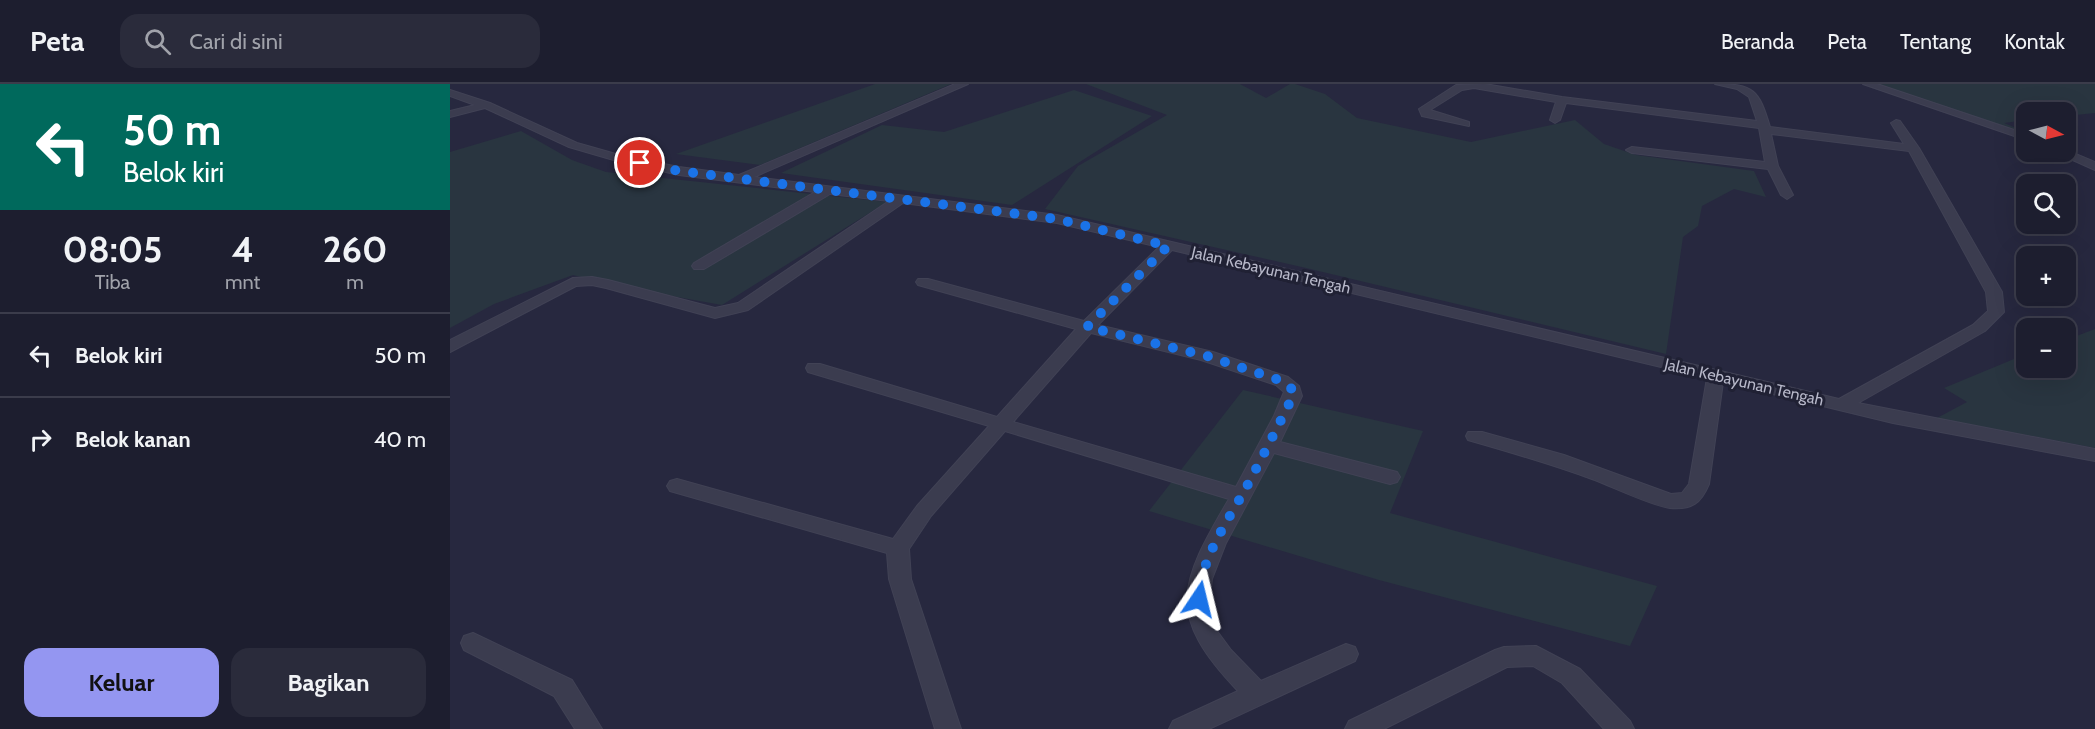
<!DOCTYPE html>
<html lang="id">
<head>
<meta charset="utf-8">
<style>
  body { margin:0; font-family:Cabin,sans-serif; background:#2a2b3b; color:#f1f3f6; height:100vh; display:flex; flex-direction:column; font-size:22px; white-space:nowrap }
  * { box-sizing:border-box; margin:0 }
  p { font-size:20px; color:#a0a2aa }
  .icon { flex:none; width:33px; height:33px; fill:none; stroke:currentColor; stroke-width:2; stroke-linecap:round; stroke-linejoin:round }
  .map { position:relative; flex:1; overflow:hidden }
  .details { display:flex; flex-direction:column; background:#1d1e2f; width:450px }
  .details>* { flex:none }
  .top-card { background:#00695c; color:#fff; overflow:hidden }
  .needle { width:39px; rotate:97deg }
  .controls { position:absolute; left:1566px; top:18px; display:grid; gap:12px }
  .controls a { display:grid; place-items:center; width:60px; height:60px; border-radius:12px; background:#1d1e2f; box-shadow:0 6px 24px #0002,0 0 0 2px #3b3c4b; font-size:30px }
  .pin { position:absolute; display:grid; place-items:center; width:51px; height:51px; color:#fff; margin:-26px; border:3px solid #fff; border-radius:50%; box-shadow:0 2px 6px #0007 }
  .me { position:absolute; width:66px; margin:-33px; rotate:10deg; stroke-linejoin:round; filter:drop-shadow(0 0 4px #0008) }
  .turn { display:flex; align-items:center; gap:21px; height:126px; padding:0 24px; font-size:27px }
  .turn .icon { width:78px; height:78px; stroke-width:2.5 }
  .turn b { display:block; font-size:42px; line-height:51px }
  .eta { display:flex; justify-content:space-evenly; align-items:center; height:102px; text-align:center }
  .eta b { font-size:36px; font-weight:800; line-height:42px }
  .action { display:flex; gap:12px; margin-top:auto; padding:12px 24px }
  .action a { flex:1; height:69px; border-radius:18px; background:#9496f1; color:#111; font-size:24px; font-weight:800; line-height:69px; text-align:center }
  .action a+a { background:#2a2b3b; color:#f1f3f6 }
  ul { padding:0; list-style:none }
  li { display:flex; align-items:center; gap:18px; height:84px; padding:0 24px; border-top:2px solid #3b3c4b }
  li div { flex:1 }
  li b { display:block; font-size:22px }
  li em { font-style:normal }
  header { display:flex; align-items:center; gap:36px; box-sizing:border-box; height:84px; padding:0 30px; background:#1d1e2f; border-bottom:2px solid #3b3c4b }
  header strong { font-size:28px }
  nav { display:flex; gap:33px; margin-inline-start:auto; font-size:21px }
  .search { width:420px; height:54px; background:#2a2b3b; display:flex; align-items:center; gap:15px; box-sizing:border-box; padding:0 21px; border-radius:18px; color:#a0a2aa; font-size:22px }
  main { display:flex; flex:1; min-height:0 }
  .map>svg:first-child { display:block }
  .green { fill:#293540 }
  .lines { fill:none; stroke-linecap:round; stroke-linejoin:round }
  .street-casing { stroke:#414255; stroke-width:2 }
  .street { fill:#3b3c4f; fill-rule:evenodd }
  .route { stroke:#1a73e8; stroke-width:10; stroke-dasharray:0 18 }
  .labels { text-anchor:middle; dominant-baseline:central; stroke-width:6; stroke-linejoin:round; paint-order:stroke }
  .street-label { font-size:16px; fill:#b7b8c9; stroke:#202134 }
</style>
</head>
<body>
<header>
<strong>Peta</strong>
<div class="search"><svg class="icon" aria-label="search" viewBox="0 0 24 24"><circle cx="10" cy="10" r="6"/><path d="M15 15l6 6"/></svg>Cari di sini</div>
<nav><a>Beranda</a><a>Peta</a><a>Tentang</a><a>Kontak</a></nav>
</header>
<main>
<section class="details">
<div class="top-card">
<div class="turn"><svg class="icon" aria-label="left" viewBox="0 0 24 24"><path d="M17 20v-9H6M10 6l-5 5 5 5"/></svg><div><b>50 m</b>Belok kiri</div></div>
</div>
<div class="eta">
<div><b>08:05</b><p>Tiba</p></div>
<div><b>4</b><p>mnt</p></div>
<div><b>260</b><p>m</p></div>
</div>
<ul>
<li><svg class="icon" aria-label="left" viewBox="0 0 24 24"><path d="M17 20v-9H6M10 6l-5 5 5 5"/></svg><div><b>Belok kiri</b></div><em>50 m</em></li>
<li><svg class="icon" aria-label="right" viewBox="0 0 24 24"><path d="M7 20v-9h11M14 6l5 5-5 5"/></svg><div><b>Belok kanan</b></div><em>40 m</em></li>
</ul>
<div class="action"><a>Keluar</a><a>Bagikan</a></div>
</section>
<div class="map">
<svg width="1645" height="645" viewBox="0 0 1645 645">
  <rect width="100%" height="100%" fill="#27283f"/>
  <g class="green">
    <path d="M 425,0 L 501,0 L 310,81 L 226,70 Z"/>
    <path d="M 636,0 L 790,0 L 816,14 L 840,0 L 845,0 L 875,10 L 907,34 L 1021,58 L 1125,36 L 1154,60 L 1186,71 L 1304,87 L 1316,113 L 1284,105 L 1252,122 L 1248,142 L 1233,153 L 1216,270 L 856,184 L 595,125 L 628,82 L 717,31 Z"/>
    <path d="M 1419,0 L 1645,0 L 1645,29 L 1616,32 L 1616,28 L 1576,28 L 1576,36 L 1554,39 L 1576,48 L 1576,53 Z"/>
    <path d="M 624,6 L 702,32 L 562,121 L 331,89 L 432,41 L 494,48 Z"/>
    <path d="M 71,47 L 122,76 L 156,88 L 437,118 L 272,221 L 171,203 L 123,191 L 44,220 L 0,244 L 0,68 Z"/>
    <path d="M 1645,245 L 1645,364 L 1487,334 L 1517,318 L 1494,304 L 1576,270 L 1576,284 L 1616,284 L 1616,256 Z"/>
    <path d="M 793,306 L 973,347 L 940,429 L 1207,502 L 1180,562 L 929,496 L 699,427 Z"/>
  </g>
  <g class="lines">
    <defs>
      <g id="street">
        <path d="M 505,0 L 518,0 L 304,93 L 607,131 L 1389,315 L 1523,241 L 1538,227 L 1536,208 L 1459,67 L 1321,50 L 1328,82 L 1343,111 L 1337,115 L 1331,111 L 1318,85 L 1182,69 L 1176,66 L 1182,63 L 1315,78 L 1309,44 L 1116,19 L 1110,36 L 1105,39 L 1100,36 L 1106,18 L 1024,4 L 1012,6 L 980,26 L 1019,38 L 1019,42 L 972,32 L 969,25 L 1006,1 L 1035,0 L 1112,13 L 1307,37 L 1299,13 L 1287,5 L 1265,0 C 1304,0 1309,6 1320,43 L 1454,60 L 1441,39 L 1446,36 L 1450,37 L 1469,64 L 1552,208 L 1554,228 L 1535,247 L 1408,319 L 1645,365 L 1645,377 L 1443,339 L 1273,298 L 1259,400 C 1251,419 1242,426 1220,424 C 1202,422 1161,402 1142,395 C 1101,380 1060,368 1018,356 L 1016,352 L 1018,348 L 1032,348 L 1114,371 L 1221,410 L 1232,409 L 1239,400 L 1257,294 L 722,166 L 648,241 L 763,268 L 838,293 L 849,302 L 852,312 L 830,358 L 947,388 L 950,393 L 947,398 L 940,400 L 824,369 L 776,459 L 762,495 L 760,512 L 761,529 L 767,547 L 781,566 L 811,597 L 896,560 L 905,563 L 908,570 L 905,577 L 759,645 L 719,645 L 723,637 L 788,607 C 715,531 729,500 779,415 L 555,347 L 481,432 L 459,465 L 461,495 L 511,645 L 485,645 L 439,495 L 437,469 L 220,407 L 217,402 L 220,397 L 227,395 L 443,455 L 467,422 L 539,342 L 358,288 L 356,284 L 358,280 L 370,280 L 547,333 L 626,245 L 468,201 L 466,198 L 468,195 L 478,195 L 634,237 L 709,163 L 607,139 L 453,119 L 298,226 L 265,234 L 156,204 L 142,201 L 126,202 L 0,268 L 0,256 L 123,194 L 142,193 L 158,196 L 265,224 L 288,219 L 439,117 L 380,110 L 254,185 L 244,185 L 242,182 L 244,179 L 365,108 L 229,91 L 167,77 L 119,63 L 35,24 L 0,33 L 0,27 L 25,21 L 0,12 L 0,6 L 40,19 L 127,59 L 173,72 L 229,83 L 289,91 ZM 641,249 L 751,276 L 826,301 L 834,308 L 824,332 L 786,403 L 563,338 Z"/>
        <path d="M 1413,0 L 1427,0 L 1576,50 L 1576,56 Z"/>
        <path d="M 1616,66 L 1645,78 L 1645,86 L 1605,68 Z"/>
        <path d="M 23,549 L 122,596 L 152,645 L 125,645 L 104,612 L 14,566 L 11,559 L 14,552 Z"/>
        <path d="M 1086,562 L 1130,585 L 1180,637 L 1184,645 L 1154,645 L 1112,599 L 1083,582 L 1057,583 L 934,645 L 895,645 L 899,637 L 1045,566 L 1054,563 Z"/>
      </g>
    </defs>
    <use href="#street" class="street-casing"/>
    <use href="#street" class="street"/>
  </g>
  <g class="lines">
    <path class="route" d="M 190,79 L 229,87 L 607,135 L 718,162 L 637,243 L 757,272 L 832,297 L 843,306 L 843,312 C 828,342 813,372 797,402 C 778,437 750,475 749,515"/>
  </g>
  <g class="labels">
    <g class="street-label">
      <text transform="translate(821 186) rotate(13)">Jalan Kebayunan Tengah</text>
      <text transform="translate(1294 298) rotate(13)">Jalan Kebayunan Tengah</text>
    </g>
  </g>
</svg>
<div class="controls">
<a><svg class="needle" viewBox="-14 -14 28 28"><path d="M0-13l5 13h-10z" fill="#e53935"/><path d="M0 13l5-13h-10z" fill="#a0a2aa"/></svg></a>
<a><svg class="icon" aria-label="search" viewBox="0 0 24 24"><circle cx="10" cy="10" r="6"/><path d="M15 15l6 6"/></svg></a>
<a>+</a>
<a>−</a>
</div>
<div class="pin" style="left:190px;top:79px;background:#d93025"><svg class="icon" aria-label="arrive" viewBox="0 0 24 24"><path d="M6 21V4h12l-3 4 3 4H6"/></svg></div>
<svg class="me" style="left:749px;top:515px" viewBox="-20 -20 40 40"><path d="M0-17L14 15 0 8-14 15z" fill="#1a73e8" stroke="#fff" stroke-width="4"/></svg>
</div>
</main>
</body>
</html>
